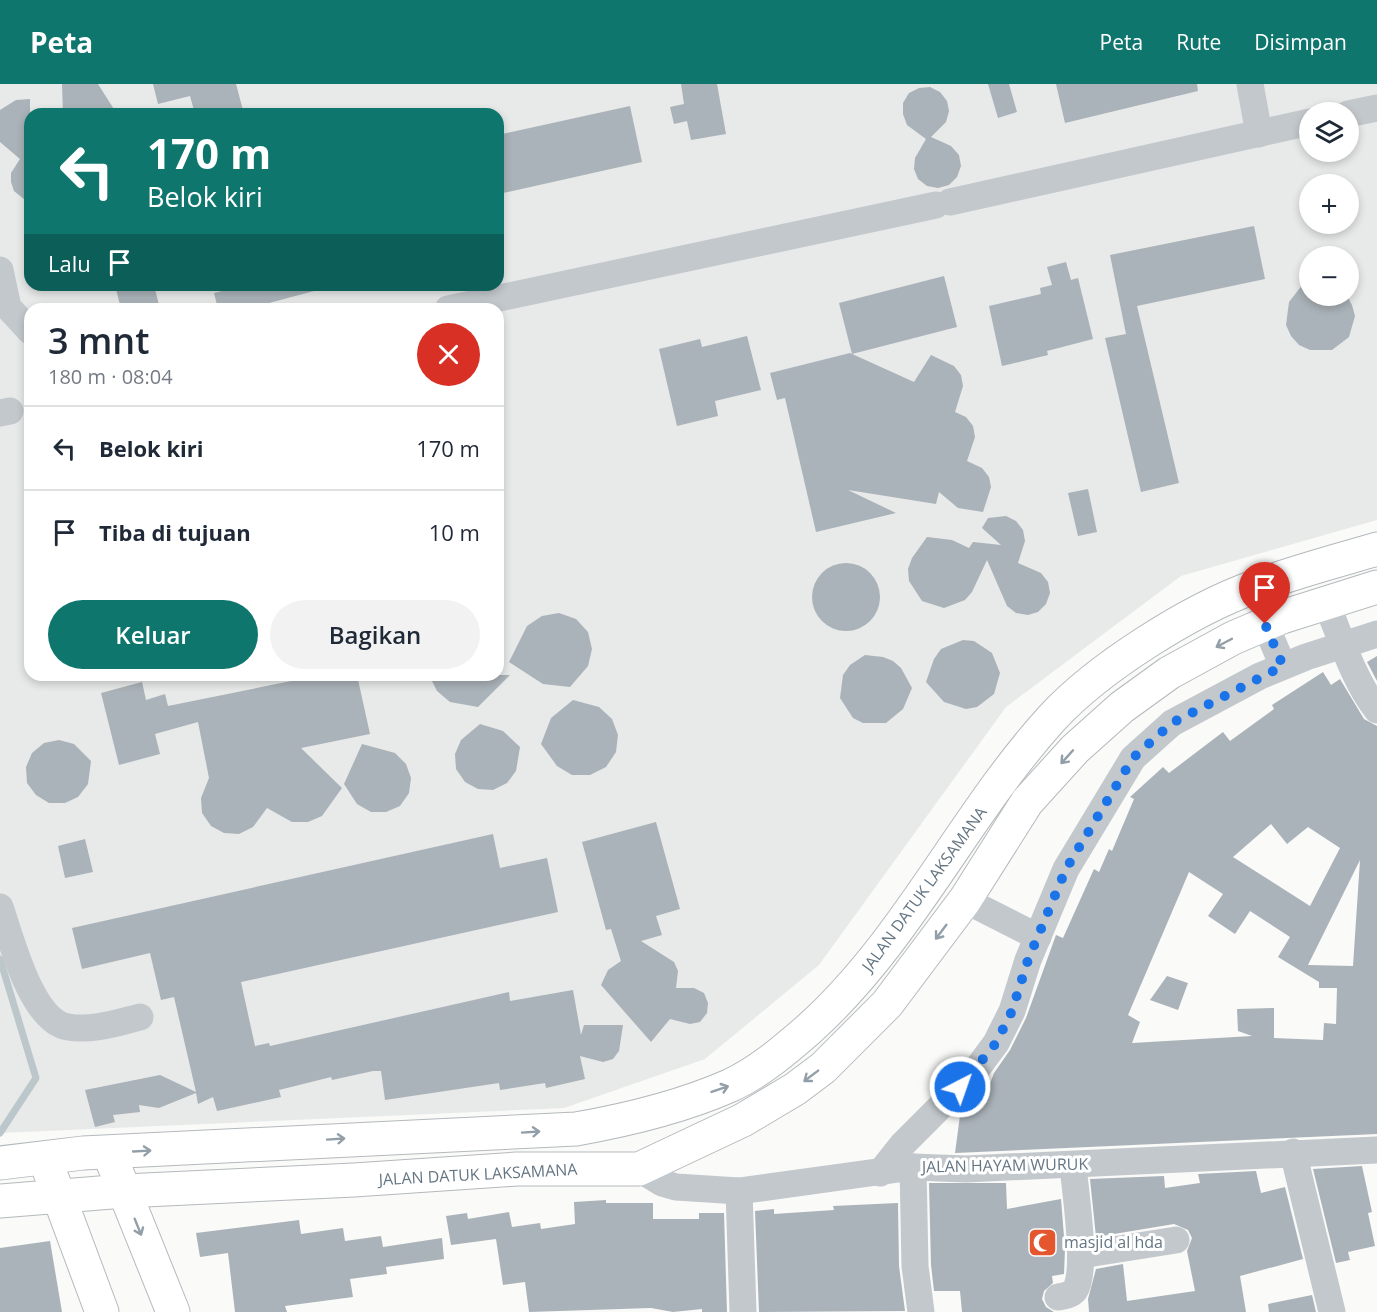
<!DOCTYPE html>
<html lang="id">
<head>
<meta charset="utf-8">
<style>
  body { margin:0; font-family:"Open Sans",sans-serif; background:#f2f2f3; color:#1f2937; height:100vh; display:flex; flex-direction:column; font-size:22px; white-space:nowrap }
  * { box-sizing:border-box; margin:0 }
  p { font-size:20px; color:#747a83 }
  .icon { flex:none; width:33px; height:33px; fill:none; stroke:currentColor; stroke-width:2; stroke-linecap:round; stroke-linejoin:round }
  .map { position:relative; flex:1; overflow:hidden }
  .sheet { position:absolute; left:24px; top:219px; width:480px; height:378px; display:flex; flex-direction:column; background:#fff; border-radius:18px; box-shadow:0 3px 9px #0003 }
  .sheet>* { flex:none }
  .guide { position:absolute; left:24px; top:24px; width:480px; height:183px; border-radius:18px; box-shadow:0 3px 9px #0003; background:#0f766e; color:#fff; overflow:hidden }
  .buttons { position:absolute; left:1299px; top:18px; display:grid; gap:12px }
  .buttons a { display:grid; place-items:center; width:60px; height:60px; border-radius:50%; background:#fff; box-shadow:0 3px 9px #0003; font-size:30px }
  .pin { position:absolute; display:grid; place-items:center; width:51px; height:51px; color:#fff; margin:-62px -26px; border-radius:50% 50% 50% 0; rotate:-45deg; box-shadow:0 0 6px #0007 }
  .pin .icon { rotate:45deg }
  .me { position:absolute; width:66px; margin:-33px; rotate:41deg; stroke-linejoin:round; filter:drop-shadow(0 0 4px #0008) }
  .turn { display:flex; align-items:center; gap:21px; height:126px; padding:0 24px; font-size:27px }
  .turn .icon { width:78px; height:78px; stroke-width:2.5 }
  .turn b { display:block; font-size:42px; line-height:51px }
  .then { display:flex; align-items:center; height:57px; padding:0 24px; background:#0003; gap:12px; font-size:22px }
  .round { display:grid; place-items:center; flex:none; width:63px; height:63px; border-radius:32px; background:#f2f2f3 }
  .overview { display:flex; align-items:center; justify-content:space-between; height:102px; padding:0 24px }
  h1 { font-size:36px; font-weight:600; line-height:45px }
  .primary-button { display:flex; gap:12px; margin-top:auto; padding:12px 24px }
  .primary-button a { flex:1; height:69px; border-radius:36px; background:#0f766e; color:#fff; font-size:24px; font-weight:600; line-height:69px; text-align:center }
  .primary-button a+a { background:#f2f2f3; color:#1f2937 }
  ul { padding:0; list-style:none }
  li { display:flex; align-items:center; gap:18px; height:84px; padding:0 24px; border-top:2px solid #e0e1e3 }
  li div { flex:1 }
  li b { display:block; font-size:22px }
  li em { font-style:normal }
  header { display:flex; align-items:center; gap:36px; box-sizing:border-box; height:84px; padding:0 30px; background:#0f766e; color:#fff }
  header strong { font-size:28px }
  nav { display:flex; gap:33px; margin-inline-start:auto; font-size:21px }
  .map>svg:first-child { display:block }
  .built { fill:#e8e9e9; fill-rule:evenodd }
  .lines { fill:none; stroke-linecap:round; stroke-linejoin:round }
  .stream { stroke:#bbc7cb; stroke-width:7 }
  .building { fill:#aab3b9; fill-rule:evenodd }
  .major-casing { stroke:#b5babe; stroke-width:35 }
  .highway-casing { stroke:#b4b9bd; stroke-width:35 }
  .minor { stroke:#c3c8cc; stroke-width:27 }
  .major { stroke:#fff; stroke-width:33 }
  .highway { stroke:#fff; stroke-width:33 }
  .oneway { stroke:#939fa8 }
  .route { stroke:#1a73e8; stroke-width:10; stroke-dasharray:0 18 }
  .labels { text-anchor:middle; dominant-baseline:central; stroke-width:6; stroke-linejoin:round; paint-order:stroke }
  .street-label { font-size:16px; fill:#657683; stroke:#fff }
  .poi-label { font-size:16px; fill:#657683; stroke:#fff; text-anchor:start }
</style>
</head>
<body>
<header>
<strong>Peta</strong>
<nav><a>Peta</a><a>Rute</a><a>Disimpan</a></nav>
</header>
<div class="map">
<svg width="1377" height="1228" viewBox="0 0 1377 1228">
  <rect width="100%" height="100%" fill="#fafaf8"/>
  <path class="built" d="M 0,0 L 1377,0 L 1377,436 L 1181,492 L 1006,623 L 819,881 L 705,975 L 564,1024 L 0,1049 ZM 1310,28 L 1348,28 L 1348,68 L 1310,68 ZM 30,30 L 498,30 L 498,201 L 30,201 ZM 1310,100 L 1348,100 L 1348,140 L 1310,140 ZM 1310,172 L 1348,172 L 1348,212 L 1310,212 ZM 30,225 L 498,225 L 498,591 L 30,591 Z"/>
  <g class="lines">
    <path class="stream" d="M 0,875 L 36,994 L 0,1049"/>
  </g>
  <g class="building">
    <path d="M 62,0 L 98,0 L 117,30 L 63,30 Z"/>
    <path d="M 153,0 L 236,0 L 244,30 L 195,30 L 190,12 L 158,20 Z"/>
    <path d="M 681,0 L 717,0 L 726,50 L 691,56 L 687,37 L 674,40 L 670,23 L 684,20 Z"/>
    <path d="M 988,0 L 1009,0 L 1017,28 L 998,34 Z"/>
    <path d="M 1056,0 L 1197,0 L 1198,7 L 1065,39 Z"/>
    <path d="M 930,3 L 940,8 L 947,17 L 949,27 L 946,38 L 931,53 L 951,62 L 959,71 L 961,82 L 957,93 L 949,101 L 938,104 L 927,102 L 918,95 L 914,85 L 915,74 L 926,55 L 907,41 L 903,30 L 903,19 L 909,9 L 919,4 Z"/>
    <path d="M 30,15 L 30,120 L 14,107 L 11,98 L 11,89 L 20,75 L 0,58 L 0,26 L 16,16 Z"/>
    <path d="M 630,22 L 642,78 L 503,109 L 498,86 L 498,51 Z"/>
    <path d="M 1254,142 L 1265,195 L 1137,222 L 1179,399 L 1141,408 L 1105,254 L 1126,250 L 1110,171 Z"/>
    <path d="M 1066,178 L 1071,196 L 1078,194 L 1093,255 L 1047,267 L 1048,271 L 1002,282 L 989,222 L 1041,210 L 1040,204 L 1052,201 L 1047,183 Z"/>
    <path d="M 1310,191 L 1310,212 L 1347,212 L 1352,221 L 1355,232 L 1349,253 L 1332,266 L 1310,266 L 1299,261 L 1291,252 L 1286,241 L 1289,218 Z"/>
    <path d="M 944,192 L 957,243 L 852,270 L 839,219 Z"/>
    <path d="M 115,201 L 154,201 L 160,225 L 121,225 Z"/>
    <path d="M 246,201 L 313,201 L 314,207 L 246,225 L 218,225 L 214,209 Z"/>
    <path d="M 747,252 L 761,306 L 715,317 L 718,332 L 677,342 L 659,265 L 700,255 L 702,263 Z"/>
    <path d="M 850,269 L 914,298 L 931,271 L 954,282 L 961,291 L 963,302 L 955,328 L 966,333 L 973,342 L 975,353 L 967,377 L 982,384 L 989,393 L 991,403 L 983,428 L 958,424 L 939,408 L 936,420 L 848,406 L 896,429 L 816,448 L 785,314 L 777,316 L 770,289 Z"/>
    <path d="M 1088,405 L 1097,448 L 1078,452 L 1068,409 Z"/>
    <path d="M 1006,432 L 1016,437 L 1023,446 L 1025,457 L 1018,479 L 1041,489 L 1048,498 L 1050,509 L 1046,520 L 1038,528 L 1028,531 L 1016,529 L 1007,522 L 987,476 L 972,508 L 965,516 L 944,524 L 922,517 L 909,497 L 908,485 L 912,474 L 927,453 L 952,456 L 969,464 L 973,458 L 1001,461 L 982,444 L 988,434 Z"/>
    <circle cx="846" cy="513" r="34"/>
    <path d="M 559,529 L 576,535 L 588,548 L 592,565 L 588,582 L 570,603 L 543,600 L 509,578 L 527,542 L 542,532 Z"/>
    <path d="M 963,556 L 974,557 L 992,569 L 1000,589 L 994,610 L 977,623 L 966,625 L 944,618 L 926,598 L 934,575 L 941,565 Z"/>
    <path d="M 865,571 L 883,573 L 893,577 L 901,584 L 912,604 L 903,625 L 886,639 L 863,639 L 853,634 L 840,614 L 843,591 L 850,581 Z"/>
    <path d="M 1377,572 L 1377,597 L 1367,578 Z"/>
    <path d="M 1323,588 L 1331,601 L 1340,595 L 1364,635 L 1377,642 L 1377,1050 L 955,1069 L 961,1024 L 973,1012 L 985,1013 L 994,989 L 1010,966 L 1026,934 L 1056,851 L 1063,854 L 1094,785 L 1099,788 L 1109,765 L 1112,767 L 1134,715 L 1130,713 L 1163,683 L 1169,689 L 1223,648 L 1230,657 L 1274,625 L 1272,621 ZM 1271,740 L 1287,760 L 1308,743 L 1340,764 L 1310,822 L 1233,773 ZM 1360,776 L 1353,882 L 1308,881 ZM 1189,788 L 1223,810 L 1208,832 L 1235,850 L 1250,827 L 1290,853 L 1278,873 L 1319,898 L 1319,904 L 1337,904 L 1336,940 L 1324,939 L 1323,956 L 1274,954 L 1274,924 L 1237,925 L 1238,947 L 1252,952 L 1132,959 L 1140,938 L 1128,931 Z"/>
    <path d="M 321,591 L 357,591 L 370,650 L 301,664 L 342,704 L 322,732 L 308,738 L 292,738 L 267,724 L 253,743 L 239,750 L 224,749 L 211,742 L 202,729 L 201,714 L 209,694 L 198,638 L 155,650 L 160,670 L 119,681 L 101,609 L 142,598 L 146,616 L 165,610 L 168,622 Z"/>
    <path d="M 429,591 L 510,591 L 478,623 L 450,618 L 437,607 Z"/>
    <path d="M 573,616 L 599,623 L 612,635 L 618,651 L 616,668 L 606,683 L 590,691 L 572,691 L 557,682 L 541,660 L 551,634 Z"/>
    <path d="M 480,640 L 503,647 L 520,663 L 516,687 L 507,699 L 493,706 L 478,705 L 465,698 L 456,685 L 455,670 L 461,656 Z"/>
    <path d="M 59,656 L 74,660 L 91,677 L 88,700 L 78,713 L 65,719 L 49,719 L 36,711 L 27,699 L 26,683 L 32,669 L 44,659 Z"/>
    <path d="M 362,660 L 395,669 L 406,680 L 411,694 L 409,709 L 400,722 L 386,728 L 371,728 L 357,720 L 344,700 Z"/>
    <path d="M 656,738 L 680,825 L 656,832 L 662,851 L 641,857 L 674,878 L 678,887 L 676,904 L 694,904 L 704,909 L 708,919 L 707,929 L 700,938 L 690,940 L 670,935 L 651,958 L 601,901 L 608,886 L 621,877 L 611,845 L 606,846 L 582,758 Z"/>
    <path d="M 493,750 L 500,784 L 547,774 L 558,828 L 241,898 L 255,962 L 269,959 L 270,962 L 509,908 L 510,917 L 573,906 L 581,951 L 584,941 L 623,941 L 619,967 L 613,975 L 603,978 L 580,972 L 585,995 L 546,1004 L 545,999 L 500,1006 L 499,999 L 385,1016 L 381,987 L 373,987 L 332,996 L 331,993 L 279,1006 L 281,1013 L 217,1027 L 213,1013 L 198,1020 L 196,1009 L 159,1024 L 139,1021 L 140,1028 L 113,1031 L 115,1038 L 95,1043 L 85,1006 L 160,991 L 196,1008 L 174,913 L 161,916 L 150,869 L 82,885 L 72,844 Z"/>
    <path d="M 85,755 L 93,788 L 65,794 L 58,762 Z"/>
    <path d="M 1167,892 L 1188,899 L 1178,926 L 1150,916 Z"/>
    <path d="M 1362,1082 L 1372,1128 L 1368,1129 L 1375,1162 L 1348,1168 L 1350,1176 L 1336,1179 L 1313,1085 Z"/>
    <path d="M 1256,1087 L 1261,1109 L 1285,1103 L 1303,1175 L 1240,1192 L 1246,1228 L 1089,1228 L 1088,1215 L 1096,1185 L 1123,1180 L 1127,1217 L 1195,1207 L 1187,1167 L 1192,1154 L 1188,1146 L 1174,1140 L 1096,1153 L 1090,1095 L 1164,1092 L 1165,1104 L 1200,1099 L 1198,1090 Z"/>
    <path d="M 929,1099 L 1006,1099 L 1007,1125 L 1061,1115 L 1065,1165 L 1064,1190 L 1052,1192 L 1053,1199 L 1044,1207 L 1042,1215 L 1046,1223 L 1054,1228 L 962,1228 L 960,1207 L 934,1207 L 931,1181 Z"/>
    <path d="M 606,1116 L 606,1119 L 653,1119 L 653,1135 L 699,1135 L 699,1129 L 724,1129 L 727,1228 L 702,1228 L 702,1225 L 673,1228 L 651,1224 L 529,1228 L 525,1198 L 503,1201 L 496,1155 L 451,1161 L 446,1132 L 467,1129 L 468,1135 L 509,1128 L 512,1143 L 540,1139 L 541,1145 L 575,1140 L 574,1118 Z"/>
    <path d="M 898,1119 L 899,1182 L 905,1227 L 759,1228 L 755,1127 L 774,1125 L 774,1130 L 834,1126 L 833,1122 Z"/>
    <path d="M 299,1136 L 301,1150 L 343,1144 L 345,1157 L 381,1152 L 383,1163 L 442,1154 L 444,1175 L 386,1183 L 387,1190 L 350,1195 L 353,1213 L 285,1222 L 287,1228 L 235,1228 L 228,1169 L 200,1173 L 196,1149 Z"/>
    <path d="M 50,1157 L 62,1228 L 0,1228 L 0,1164 Z"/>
    <path d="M 1312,1211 L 1316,1228 L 1269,1228 L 1268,1220 Z"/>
  </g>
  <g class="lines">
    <defs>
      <g id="major">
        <path d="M 109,1069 L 173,1228"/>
        <path d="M 45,1075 L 102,1228"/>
      </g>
      <g id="highway">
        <path d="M 0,1079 L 83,1069 L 576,1045 C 627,1036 681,1023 729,1002 C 758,989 785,966 809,945 C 908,856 963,732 1052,634 C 1098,584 1190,526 1254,503 C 1294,488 1336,477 1377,465"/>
        <path d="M 0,1117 L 124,1107 L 354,1096 L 517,1085 L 639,1085 L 743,1036 L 795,1005 L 823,984 L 887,920 L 965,816 L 1027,718 L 1075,665 L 1122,623 L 1169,589 L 1233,554 L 1282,533 L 1377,503"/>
      </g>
    </defs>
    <use href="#major" class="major-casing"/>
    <use href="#highway" class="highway-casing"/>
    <g class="minor">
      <path d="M 1250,0 L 1259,50"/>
      <path d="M 1348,30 L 1377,24"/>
      <path d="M 950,118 L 1310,38"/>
      <path d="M 0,186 L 8,223 L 30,247"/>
      <path d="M 448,225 L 936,121"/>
      <path d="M 0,329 L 10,327"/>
      <path d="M 1326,518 C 1341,554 1353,595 1377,626"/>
      <path d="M 1265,540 L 1283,582"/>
      <path d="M 965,816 L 1038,853"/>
      <path d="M 0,823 C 11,854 31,937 68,943 C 93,947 116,939 140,933"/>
      <path d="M 1293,1068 L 1332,1228"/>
      <path d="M 913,1083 L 915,1182 L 921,1228"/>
      <path d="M 639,1085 L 662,1099 L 676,1103 L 739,1107 L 913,1083 L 966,1085 L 1377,1066"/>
      <path d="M 880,1089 L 903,1060 L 973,990 L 996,959 L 1012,927 L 1028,876 L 1066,785 L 1133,674 L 1172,639 L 1260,592 L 1306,573 L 1377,550"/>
      <path d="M 739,1107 L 743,1228"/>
      <path d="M 1081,1171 L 1176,1156"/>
      <path d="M 1058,1213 C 1064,1212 1071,1211 1075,1206 C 1088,1185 1075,1108 1073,1081"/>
    </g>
    <use href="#major" class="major"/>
    <use href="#highway" class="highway"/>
  </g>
  <defs><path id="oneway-shaft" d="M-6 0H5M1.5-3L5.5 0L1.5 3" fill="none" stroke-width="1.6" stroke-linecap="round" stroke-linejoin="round" transform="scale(1.5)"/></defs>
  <g class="oneway">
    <use href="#oneway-shaft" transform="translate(1224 559) rotate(152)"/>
    <use href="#oneway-shaft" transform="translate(1067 673) rotate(132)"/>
    <use href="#oneway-shaft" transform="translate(941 848) rotate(127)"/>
    <use href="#oneway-shaft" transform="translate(811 992) rotate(143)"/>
    <use href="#oneway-shaft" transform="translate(720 1005) rotate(-19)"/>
    <use href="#oneway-shaft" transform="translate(531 1048) rotate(-4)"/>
    <use href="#oneway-shaft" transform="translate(336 1055) rotate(-4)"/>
    <use href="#oneway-shaft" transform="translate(142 1067) rotate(-3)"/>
    <use href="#oneway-shaft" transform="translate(138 1143) rotate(68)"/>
  </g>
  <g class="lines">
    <path class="route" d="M 960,1003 L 996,959 L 1012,927 L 1028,876 L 1066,785 L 1133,674 L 1172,639 L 1283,582 L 1265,540"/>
  </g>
  <defs>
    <symbol id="mosque-square" viewBox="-11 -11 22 22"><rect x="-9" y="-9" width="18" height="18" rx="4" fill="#e4572e" stroke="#fff"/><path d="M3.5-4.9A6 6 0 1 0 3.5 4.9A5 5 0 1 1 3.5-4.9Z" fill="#fff"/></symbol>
  </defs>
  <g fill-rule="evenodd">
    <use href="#mosque-square" x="1026" y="1142" width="33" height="33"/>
  </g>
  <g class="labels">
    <g class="street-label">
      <text transform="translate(924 805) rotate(-54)">JALAN DATUK LAKSAMANA</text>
      <text transform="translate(1005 1081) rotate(-1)">JALAN HAYAM WURUK</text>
      <text transform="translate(478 1090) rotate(-3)">JALAN DATUK LAKSAMANA</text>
    </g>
    <g class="poi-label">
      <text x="1064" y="1158">masjid al hda</text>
    </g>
  </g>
</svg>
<div class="buttons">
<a><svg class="icon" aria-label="layers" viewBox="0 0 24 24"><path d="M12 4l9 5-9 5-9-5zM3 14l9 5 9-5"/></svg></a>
<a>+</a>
<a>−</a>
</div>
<div class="pin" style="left:1265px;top:540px;background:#d93025"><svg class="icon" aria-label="arrive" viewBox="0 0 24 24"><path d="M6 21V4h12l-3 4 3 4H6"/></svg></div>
<svg class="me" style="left:960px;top:1003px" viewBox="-20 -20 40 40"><circle r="17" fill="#1a73e8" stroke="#fff" stroke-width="3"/><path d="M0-11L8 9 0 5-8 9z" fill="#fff"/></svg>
<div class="guide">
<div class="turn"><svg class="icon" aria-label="left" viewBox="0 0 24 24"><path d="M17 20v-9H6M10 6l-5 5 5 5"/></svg><div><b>170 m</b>Belok kiri</div></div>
<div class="then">Lalu<svg class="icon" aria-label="arrive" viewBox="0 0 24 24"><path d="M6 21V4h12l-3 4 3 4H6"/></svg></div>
</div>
<section class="sheet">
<div class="overview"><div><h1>3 mnt</h1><p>180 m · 08:04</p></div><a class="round" style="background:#d93025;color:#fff"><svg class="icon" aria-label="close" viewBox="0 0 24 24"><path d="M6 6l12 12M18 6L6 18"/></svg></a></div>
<ul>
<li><svg class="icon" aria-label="left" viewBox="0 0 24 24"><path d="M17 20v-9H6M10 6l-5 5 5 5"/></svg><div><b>Belok kiri</b></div><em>170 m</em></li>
<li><svg class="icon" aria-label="arrive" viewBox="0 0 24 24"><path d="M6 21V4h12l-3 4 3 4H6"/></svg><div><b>Tiba di tujuan</b></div><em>10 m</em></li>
</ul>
<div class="primary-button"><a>Keluar</a><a>Bagikan</a></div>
</section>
</div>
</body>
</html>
